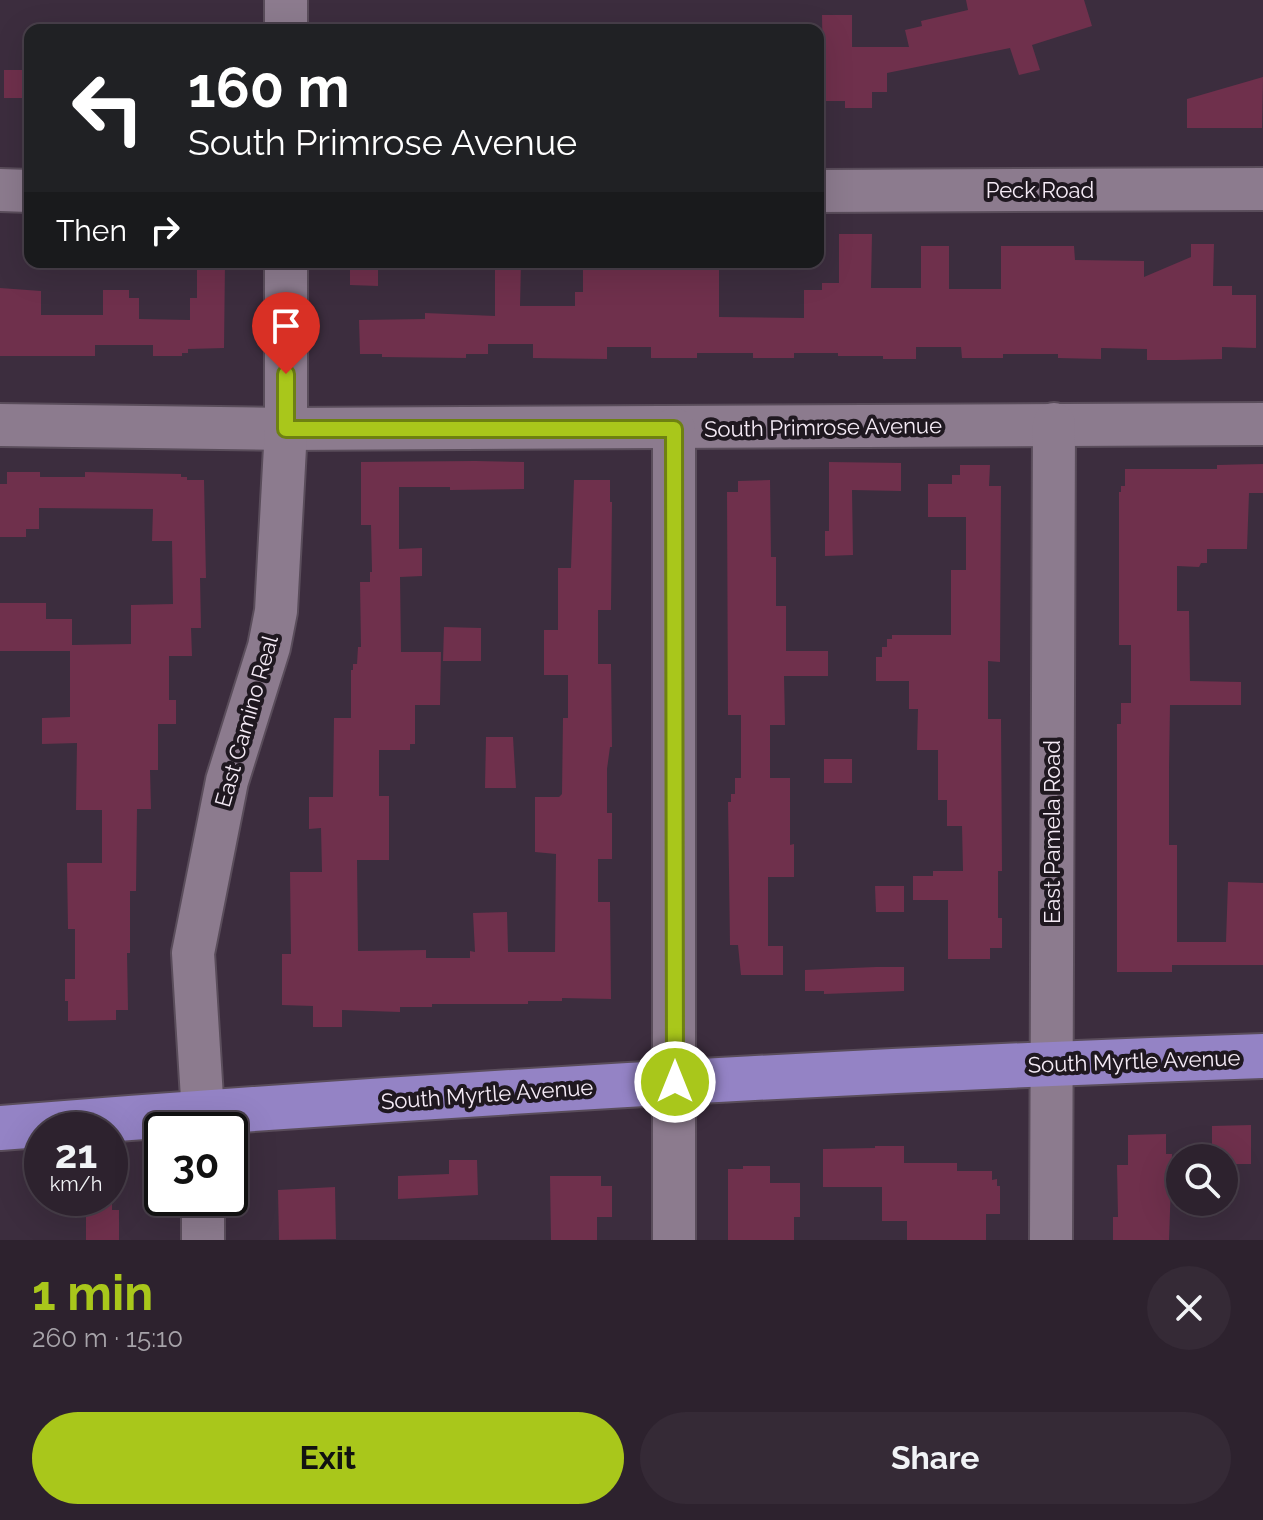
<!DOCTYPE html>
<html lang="en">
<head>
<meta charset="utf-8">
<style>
  body { margin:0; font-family:Raleway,sans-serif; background:#352a36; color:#f1f3f6; height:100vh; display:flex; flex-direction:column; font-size:30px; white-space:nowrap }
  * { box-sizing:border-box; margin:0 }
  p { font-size:26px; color:#a7a4aa }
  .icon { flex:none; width:44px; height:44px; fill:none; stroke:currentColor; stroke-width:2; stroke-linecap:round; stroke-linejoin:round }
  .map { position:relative; height:1240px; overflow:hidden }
  .drawer { display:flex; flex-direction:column; background:#2d222e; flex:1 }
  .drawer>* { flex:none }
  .top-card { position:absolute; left:24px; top:24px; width:800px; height:244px; border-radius:16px; box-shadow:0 8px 32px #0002,0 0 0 2px #483f4a; background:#202124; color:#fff; overflow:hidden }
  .buttons { position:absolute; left:1166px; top:1144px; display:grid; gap:16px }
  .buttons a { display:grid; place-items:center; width:72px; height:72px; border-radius:50%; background:#2d222e; box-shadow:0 8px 32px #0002,0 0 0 2px #483f4a; font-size:40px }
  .speed { position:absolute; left:24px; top:1112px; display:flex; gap:16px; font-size:40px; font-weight:700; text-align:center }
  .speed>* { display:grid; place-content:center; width:104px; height:104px; border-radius:50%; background:#2d222e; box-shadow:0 8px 32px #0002,0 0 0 2px #483f4a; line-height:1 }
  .speed small { font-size:20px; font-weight:400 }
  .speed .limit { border:4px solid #111; border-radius:12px; background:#fff; color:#111 }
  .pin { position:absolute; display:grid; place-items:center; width:68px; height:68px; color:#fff; margin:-82px -34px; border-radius:50% 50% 50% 0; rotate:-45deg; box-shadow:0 0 8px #0007 }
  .pin .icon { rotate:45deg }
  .me { position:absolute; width:88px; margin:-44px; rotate:0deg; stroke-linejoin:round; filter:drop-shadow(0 0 6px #0008) }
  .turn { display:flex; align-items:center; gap:28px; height:168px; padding:0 32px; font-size:36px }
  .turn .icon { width:104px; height:104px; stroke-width:2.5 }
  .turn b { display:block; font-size:56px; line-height:68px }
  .then { display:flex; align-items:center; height:76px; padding:0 32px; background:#0003; gap:16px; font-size:30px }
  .round { display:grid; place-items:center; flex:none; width:84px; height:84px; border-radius:42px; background:#352a36 }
  .headline { display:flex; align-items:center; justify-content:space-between; height:136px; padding:0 32px }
  h1 { font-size:48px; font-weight:700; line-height:60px; color:#a9c71b }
  .cta { display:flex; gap:16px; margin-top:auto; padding:16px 32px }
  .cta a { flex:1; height:92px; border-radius:48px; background:#a9c71b; color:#111; font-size:32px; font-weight:700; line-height:92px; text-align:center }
  .cta a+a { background:#352a36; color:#f1f3f6 }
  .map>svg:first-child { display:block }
  .building { fill:#6f304c }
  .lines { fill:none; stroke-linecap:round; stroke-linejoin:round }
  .minor-casing { stroke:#5a4d5b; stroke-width:46 }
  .major-casing { stroke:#5a4d5b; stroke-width:48 }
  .minor { stroke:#8c7b8e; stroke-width:42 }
  .major { stroke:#9483c5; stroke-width:44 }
  .route-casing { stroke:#6e8112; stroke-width:20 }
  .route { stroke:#a9c71b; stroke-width:14 }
  .labels { text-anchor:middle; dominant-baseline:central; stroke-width:8; stroke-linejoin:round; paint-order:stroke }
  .street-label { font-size:22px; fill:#f5ebf6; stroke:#1f1820 }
</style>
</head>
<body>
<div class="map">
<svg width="1263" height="1240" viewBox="0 0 1263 1240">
  <rect width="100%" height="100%" fill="#3c2d3e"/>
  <g class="building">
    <path d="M 966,0 L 1084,0 L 1092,26 L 1032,45 L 1040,70 L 1019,75 L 1010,48 L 887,73 L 887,92 L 872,92 L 872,108 L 845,108 L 845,101 L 818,101 L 818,74 L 823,74 L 822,15 L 852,15 L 852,47 L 909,47 L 905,30 L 922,26 L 921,21 L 968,10 Z"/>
    <rect x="4" y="70" width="25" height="28"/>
    <path d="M 1263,77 L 1262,128 L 1187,128 L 1187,99 Z"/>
    <path d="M 839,234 L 872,234 L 871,288 L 921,288 L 921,246 L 949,246 L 949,289 L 1001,289 L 1001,246 L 1074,246 L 1075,260 L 1144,261 L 1144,277 L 1191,257 L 1191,244 L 1214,244 L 1213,286 L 1232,286 L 1232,295 L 1256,295 L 1256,348 L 1222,347 L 1222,359 L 1177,360 L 1147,360 L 1147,349 L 1101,348 L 1101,359 L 1058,358 L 1058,354 L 1003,354 L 1003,358 L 962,358 L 961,347 L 916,347 L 916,359 L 883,359 L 883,356 L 838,356 L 838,353 L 794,353 L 794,358 L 753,358 L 753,353 L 697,353 L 697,358 L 651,358 L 651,347 L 607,347 L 607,359 L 533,358 L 533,344 L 488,344 L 488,354 L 466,354 L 466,358 L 382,357 L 382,354 L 360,354 L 359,320 L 425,319 L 425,313 L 495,316 L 495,262 L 521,262 L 520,306 L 575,306 L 575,292 L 583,292 L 583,267 L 673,267 L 673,262 L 719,263 L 719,317 L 804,318 L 804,290 L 822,290 L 822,283 L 839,283 Z"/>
    <path d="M 197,262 L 225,262 L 224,348 L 188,349 L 188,353 L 182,353 L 182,356 L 153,356 L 153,345 L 95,345 L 95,356 L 0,356 L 0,288 L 41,291 L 41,315 L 103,315 L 103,290 L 129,290 L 129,298 L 139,298 L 139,319 L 190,320 L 190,298 L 197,298 Z"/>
    <path d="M 350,262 L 378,262 L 378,286 L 350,285 Z"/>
    <path d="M 475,461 L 524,462 L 524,489 L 450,490 L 450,487 L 399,487 L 399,549 L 422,548 L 422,576 L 400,577 L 401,652 L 441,652 L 440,705 L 415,705 L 415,744 L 410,744 L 410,750 L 379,750 L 379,796 L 389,796 L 389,860 L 357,860 L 358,951 L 426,950 L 426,958 L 470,958 L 470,951 L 475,952 L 473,913 L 507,912 L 508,952 L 555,952 L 556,854 L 535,852 L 535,797 L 559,797 L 562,794 L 563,718 L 568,718 L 568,675 L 544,675 L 544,630 L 558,630 L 558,568 L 571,568 L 574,480 L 610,480 L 610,502 L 612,502 L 611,610 L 598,610 L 598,664 L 611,664 L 612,747 L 610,747 L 607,769 L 607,813 L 612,813 L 612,859 L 598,859 L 598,902 L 610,902 L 611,999 L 562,998 L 562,1001 L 528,1001 L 528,1004 L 432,1004 L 432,1007 L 400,1007 L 400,1012 L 342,1010 L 342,1027 L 313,1027 L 313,1006 L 282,1005 L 282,954 L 291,954 L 290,872 L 322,872 L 321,828 L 309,829 L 309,797 L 333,797 L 334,718 L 351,718 L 351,670 L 353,670 L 353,664 L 357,664 L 358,647 L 361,647 L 360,582 L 370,582 L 370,572 L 372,572 L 371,525 L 361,525 L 361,462 Z"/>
    <path d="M 829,462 L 901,463 L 901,491 L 852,490 L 853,555 L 825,556 L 825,531 L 829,531 Z"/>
    <path d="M 1263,464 L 1263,493 L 1249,493 L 1247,549 L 1207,549 L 1207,563 L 1201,563 L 1199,567 L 1177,566 L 1177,611 L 1189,611 L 1190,681 L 1241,682 L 1241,705 L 1170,705 L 1169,768 L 1169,845 L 1177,845 L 1177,942 L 1226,942 L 1228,882 L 1263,883 L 1263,965 L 1172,965 L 1172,972 L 1117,972 L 1117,724 L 1121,724 L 1121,703 L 1131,703 L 1131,645 L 1119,645 L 1119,492 L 1121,492 L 1121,486 L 1125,486 L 1125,469 L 1217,469 L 1217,465 Z"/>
    <path d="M 960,465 L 990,465 L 989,486 L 1001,486 L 1000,662 L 988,661 L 988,719 L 1001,719 L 1002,871 L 998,871 L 998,918 L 1002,918 L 1002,948 L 990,948 L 990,959 L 948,959 L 948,900 L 913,900 L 913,876 L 933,876 L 933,871 L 963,871 L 962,826 L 947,826 L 947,800 L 938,800 L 938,750 L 917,750 L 918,709 L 909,709 L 909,681 L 876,681 L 876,657 L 882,657 L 882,647 L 887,647 L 887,639 L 892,639 L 892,635 L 951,635 L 951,570 L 966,570 L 966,517 L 928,517 L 928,484 L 952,484 L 952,475 L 960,475 Z"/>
    <path d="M 7,472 L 40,472 L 40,477 L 85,477 L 85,472 L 181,474 L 181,477 L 187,477 L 187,480 L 204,480 L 206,578 L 200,578 L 201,628 L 191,628 L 192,656 L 169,656 L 169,700 L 176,700 L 176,724 L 158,724 L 158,770 L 150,770 L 151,809 L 137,809 L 136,891 L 130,891 L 130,953 L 127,953 L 128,1010 L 116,1010 L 116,1020 L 68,1021 L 68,1001 L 65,1001 L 65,979 L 75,979 L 75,929 L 68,929 L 67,863 L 102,863 L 102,810 L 76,810 L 77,743 L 42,744 L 42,718 L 70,717 L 70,651 L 0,651 L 0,603 L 46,603 L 46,619 L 72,619 L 72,645 L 131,644 L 131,605 L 173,604 L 172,541 L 152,541 L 153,509 L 39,508 L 39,529 L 26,529 L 26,537 L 0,537 L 0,484 L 7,484 Z"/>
    <path d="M 770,480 L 771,557 L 776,557 L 776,606 L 786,606 L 786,651 L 828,651 L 828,676 L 784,676 L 785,725 L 770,725 L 770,778 L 790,778 L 790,845 L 794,844 L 794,877 L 768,877 L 768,946 L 783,946 L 783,975 L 741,975 L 738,945 L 730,945 L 728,802 L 731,802 L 731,794 L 735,794 L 735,778 L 741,778 L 741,715 L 728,715 L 727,492 L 738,492 L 738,481 Z"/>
    <path d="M 444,627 L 481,628 L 481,661 L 443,661 Z"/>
    <path d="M 486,737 L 513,737 L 516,788 L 485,788 Z"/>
    <rect x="824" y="759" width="28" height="24"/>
    <path d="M 875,886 L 904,886 L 904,912 L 876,912 Z"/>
    <path d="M 876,967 L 904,967 L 904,991 L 824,994 L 824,991 L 805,991 L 805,970 Z"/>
    <path d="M 1251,1125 L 1251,1164 L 1224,1164 L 1224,1158 L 1212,1158 L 1212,1126 Z"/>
    <path d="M 1166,1134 L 1166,1154 L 1172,1154 L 1169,1240 L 1113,1240 L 1113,1217 L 1118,1217 L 1117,1165 L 1128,1165 L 1128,1135 Z"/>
    <path d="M 875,1146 L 904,1146 L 904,1163 L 957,1163 L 957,1171 L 992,1171 L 992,1180 L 997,1179 L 997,1186 L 1000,1186 L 1000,1214 L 986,1214 L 986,1240 L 907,1240 L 907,1221 L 882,1221 L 882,1187 L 823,1187 L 823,1149 L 875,1148 Z"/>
    <path d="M 449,1160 L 477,1160 L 478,1195 L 398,1199 L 398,1176 L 449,1174 Z"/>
    <path d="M 743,1166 L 770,1166 L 770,1183 L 800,1183 L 800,1217 L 794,1217 L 794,1240 L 728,1240 L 728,1169 L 743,1169 Z"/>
    <path d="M 550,1176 L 601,1176 L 601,1186 L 612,1186 L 612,1217 L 597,1217 L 597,1240 L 551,1240 Z"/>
    <path d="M 335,1187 L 336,1239 L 279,1240 L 278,1190 Z"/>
    <path d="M 86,1198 L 112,1198 L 112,1210 L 119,1210 L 119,1240 L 86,1240 Z"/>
  </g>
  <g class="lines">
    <defs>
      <g id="minor">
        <path d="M 286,0 L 286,30"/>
        <path d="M 0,190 L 30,191"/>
        <path d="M 818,191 L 1263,189"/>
        <path d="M 0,425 L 286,429 L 1263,424"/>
        <path d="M 204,1130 L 193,953 L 227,781 L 269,647 L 276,611 L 286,429 L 286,262"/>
        <path d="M 203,1240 L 203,1198"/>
        <path d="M 674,1240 L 674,429"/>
        <path d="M 1051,1240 L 1054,424"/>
      </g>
      <path id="major" d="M 0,1128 C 420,1095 842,1070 1263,1056"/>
    </defs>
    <use href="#minor" class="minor-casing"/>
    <use href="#major" class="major-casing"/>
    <use href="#minor" class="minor"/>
    <use href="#major" class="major"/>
  </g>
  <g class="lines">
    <defs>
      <path id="route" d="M 286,374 L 286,429 L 674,429 L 675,1082"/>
    </defs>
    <use href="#route" class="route-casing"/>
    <use href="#route" class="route"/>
  </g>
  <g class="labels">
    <g class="street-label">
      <text x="1040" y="190">Peck Road</text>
      <text transform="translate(823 427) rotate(-1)">South Primrose Avenue</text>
      <text transform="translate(246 721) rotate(-74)">East Camino Real</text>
      <text transform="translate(1052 832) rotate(-90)">East Pamela Road</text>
      <text transform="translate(1134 1061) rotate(-2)">South Myrtle Avenue</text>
      <text transform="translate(487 1094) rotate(-4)">South Myrtle Avenue</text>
    </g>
  </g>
</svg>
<div class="buttons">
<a><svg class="icon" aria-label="search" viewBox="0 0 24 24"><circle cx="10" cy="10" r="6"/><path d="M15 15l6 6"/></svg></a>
</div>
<div class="speed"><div>21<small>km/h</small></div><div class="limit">30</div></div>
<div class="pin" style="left:286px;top:374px;background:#d93025"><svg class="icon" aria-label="arrive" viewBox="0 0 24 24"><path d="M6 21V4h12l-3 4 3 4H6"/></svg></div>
<svg class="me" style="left:675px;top:1082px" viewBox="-20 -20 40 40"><circle r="17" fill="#a9c71b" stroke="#fff" stroke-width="3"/><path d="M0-11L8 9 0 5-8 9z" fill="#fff"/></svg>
<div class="top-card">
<div class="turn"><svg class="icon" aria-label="left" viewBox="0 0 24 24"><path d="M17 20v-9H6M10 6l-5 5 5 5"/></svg><div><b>160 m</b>South Primrose Avenue</div></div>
<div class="then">Then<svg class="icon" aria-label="right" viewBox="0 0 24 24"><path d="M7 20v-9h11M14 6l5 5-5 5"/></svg></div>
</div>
</div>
<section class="drawer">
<div class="headline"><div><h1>1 min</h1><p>260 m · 15:10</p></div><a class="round"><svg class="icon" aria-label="close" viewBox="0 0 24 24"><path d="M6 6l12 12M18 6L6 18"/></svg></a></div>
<div class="cta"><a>Exit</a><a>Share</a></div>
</section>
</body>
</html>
